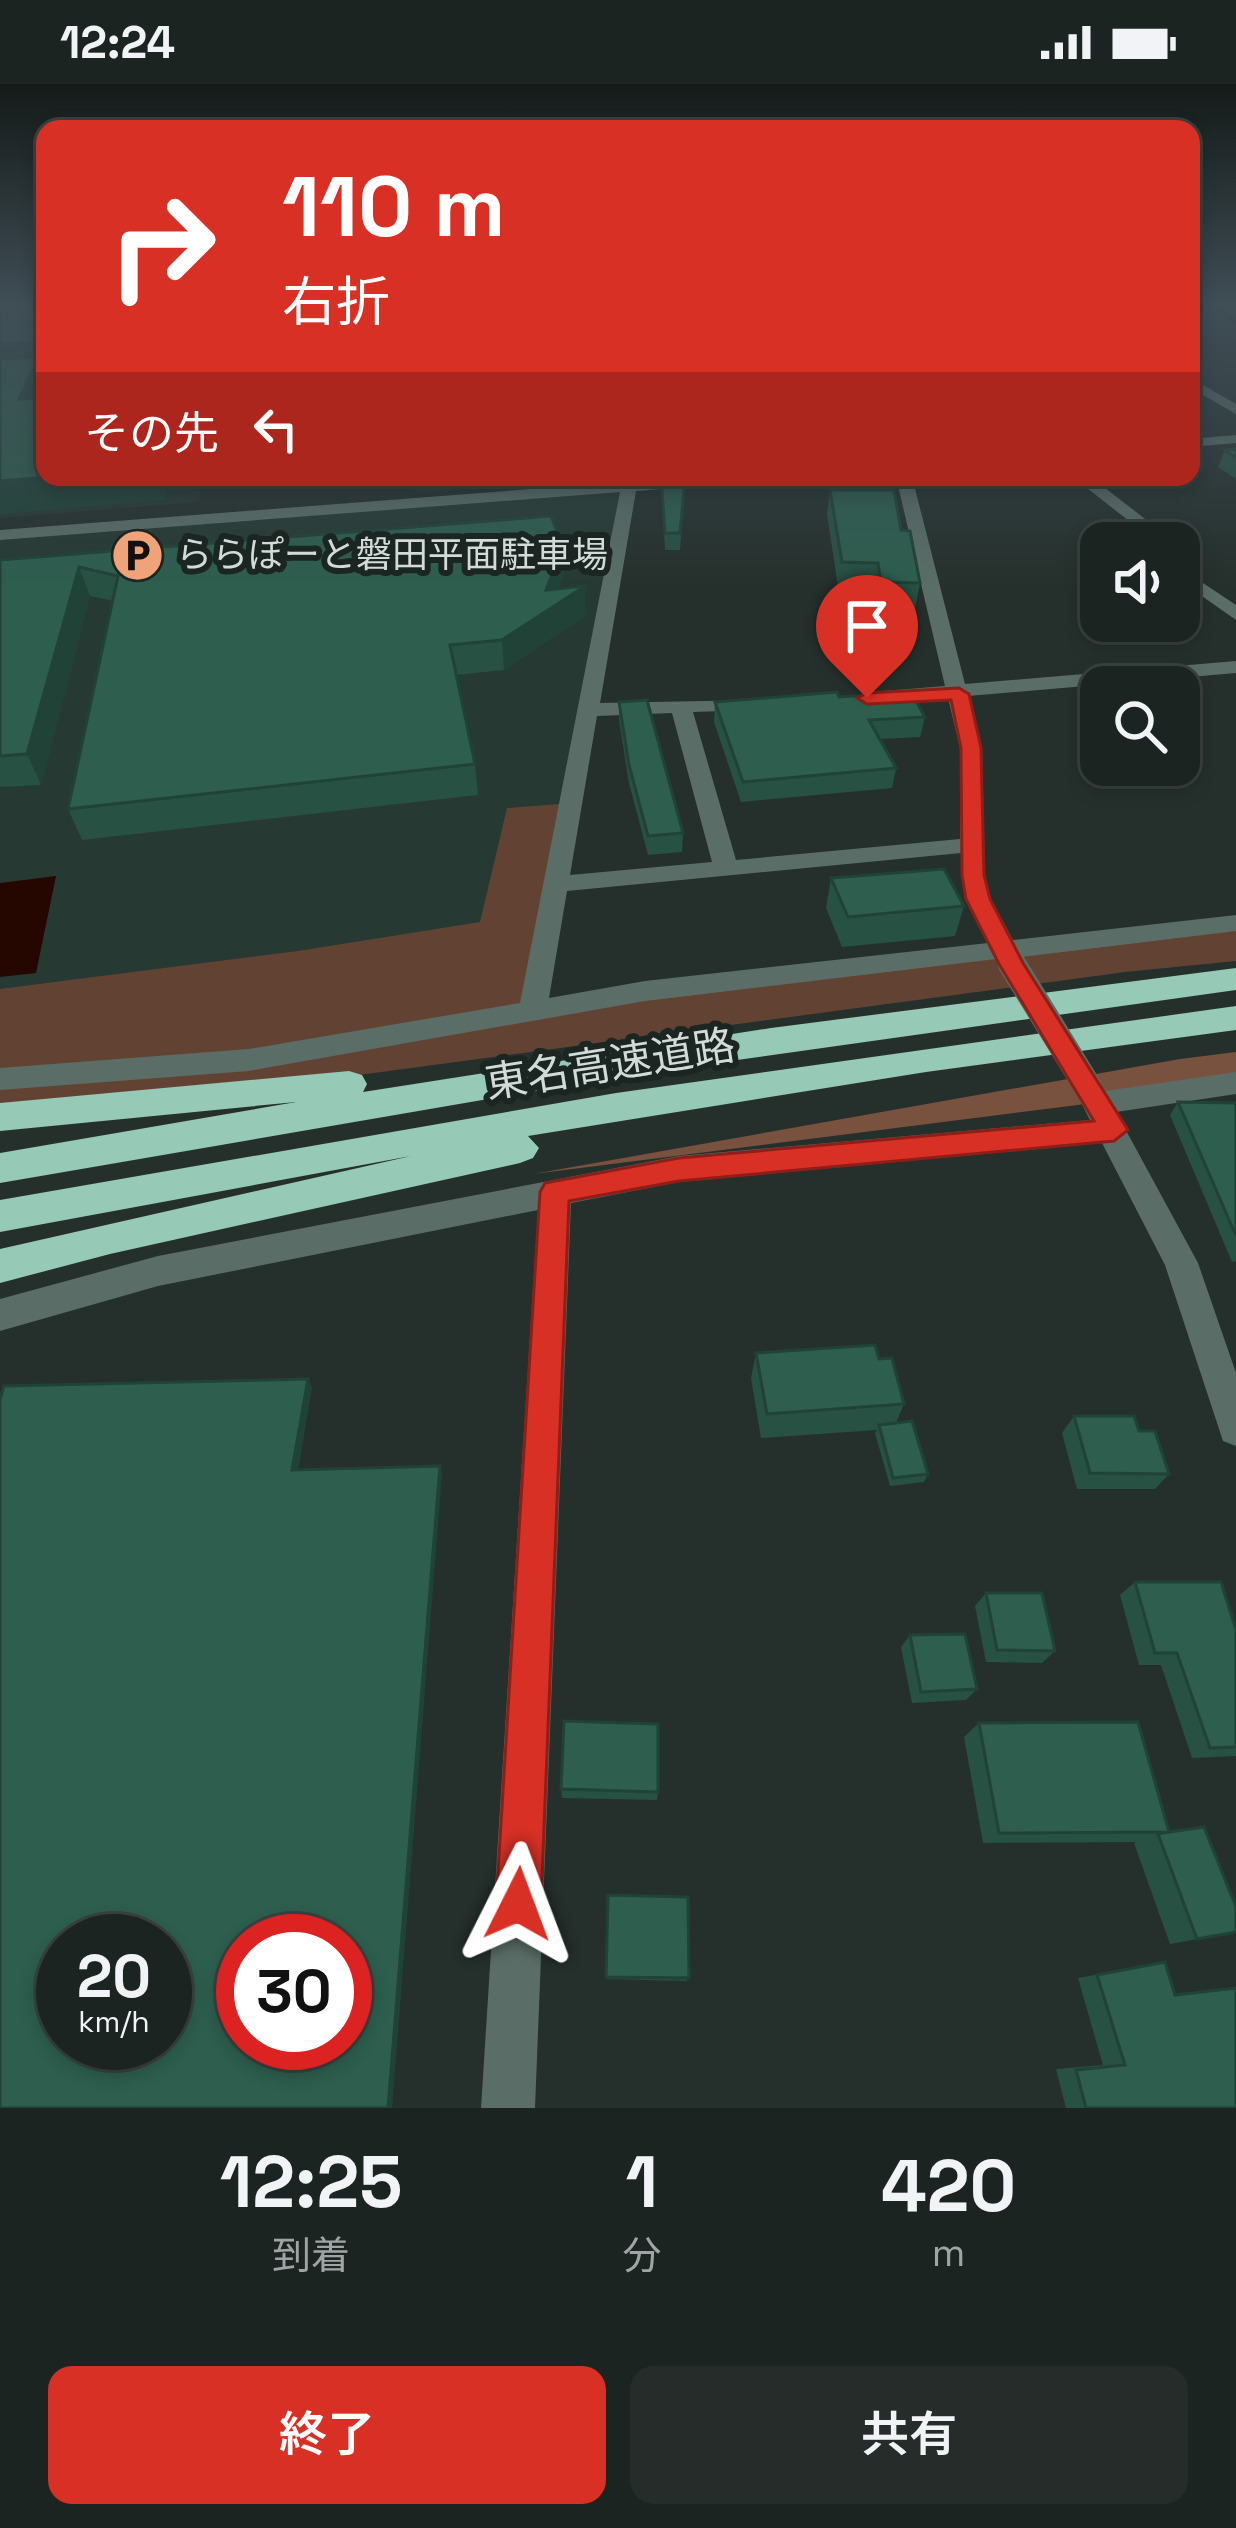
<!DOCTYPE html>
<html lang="ja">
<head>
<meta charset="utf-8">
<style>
  body { margin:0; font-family:"Space Grotesk","Noto Sans JP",sans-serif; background:#252c2a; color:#f1f3f6; height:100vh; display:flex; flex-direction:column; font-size:45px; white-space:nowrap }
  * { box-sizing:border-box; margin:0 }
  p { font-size:39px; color:#a0a4a5 }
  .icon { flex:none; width:66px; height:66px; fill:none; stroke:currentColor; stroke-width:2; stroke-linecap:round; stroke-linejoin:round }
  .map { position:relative; height:2024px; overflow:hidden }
  .details { display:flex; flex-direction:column; background:#1c2421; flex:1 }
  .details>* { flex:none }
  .top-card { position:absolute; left:36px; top:36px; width:1164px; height:366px; border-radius:24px; box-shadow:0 6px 18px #0003,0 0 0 3px #3a413f; background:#d93025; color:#fff; overflow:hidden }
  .tools { position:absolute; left:1080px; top:438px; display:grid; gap:24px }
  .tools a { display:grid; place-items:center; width:120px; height:120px; border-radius:24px; background:#1c2421; box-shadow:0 6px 18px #0003,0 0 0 3px #3a413f; font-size:60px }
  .speed { position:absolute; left:36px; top:1830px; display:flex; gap:24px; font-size:60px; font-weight:700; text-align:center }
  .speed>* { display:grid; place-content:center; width:156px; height:156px; border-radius:50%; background:#1c2421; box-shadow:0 6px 18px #0003,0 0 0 3px #3a413f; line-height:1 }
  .speed small { font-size:30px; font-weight:400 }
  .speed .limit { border:18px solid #d22; background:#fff; color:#111 }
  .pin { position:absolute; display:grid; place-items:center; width:102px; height:102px; color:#fff; margin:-123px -51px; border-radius:50% 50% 50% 0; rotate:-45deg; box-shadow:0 0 12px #0007 }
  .pin .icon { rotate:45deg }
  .me { position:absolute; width:132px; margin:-66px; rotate:3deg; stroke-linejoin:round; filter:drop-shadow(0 0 9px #0008) }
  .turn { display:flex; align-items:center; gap:42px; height:252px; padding:0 48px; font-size:54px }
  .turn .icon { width:156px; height:156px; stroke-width:2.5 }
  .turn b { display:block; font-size:84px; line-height:102px }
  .then { display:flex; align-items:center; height:114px; padding:0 48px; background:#0003; gap:24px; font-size:45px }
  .eta { display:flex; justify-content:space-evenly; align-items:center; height:204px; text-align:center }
  .eta b { font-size:72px; font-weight:600; line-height:84px }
  .primary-button { display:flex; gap:24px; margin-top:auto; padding:24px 48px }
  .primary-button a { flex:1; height:138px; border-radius:24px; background:#d93025; color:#fff; font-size:48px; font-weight:600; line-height:138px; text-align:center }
  .primary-button a+a { background:#252c2a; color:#f1f3f6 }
  .status { display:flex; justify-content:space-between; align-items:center; height:84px; padding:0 60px; background:#1c2421; direction:ltr }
  .status svg { height:33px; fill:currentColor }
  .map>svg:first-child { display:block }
  .built { fill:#263932 }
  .green { fill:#624333 }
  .forest { fill:#78523e }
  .water { fill:#260700 }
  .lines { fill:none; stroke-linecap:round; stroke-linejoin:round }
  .stream { stroke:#260700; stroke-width:4.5 }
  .minor { fill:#5a6e67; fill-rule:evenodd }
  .highway { fill:#96c9b6; fill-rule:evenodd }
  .minor-bridge { stroke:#5a6e67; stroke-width:28 }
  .wall { fill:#275143 }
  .shaded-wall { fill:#204237 }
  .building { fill:#2d5e4e; stroke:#204237; stroke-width:3; fill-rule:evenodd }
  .route { fill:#d93025; stroke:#8d1f18; stroke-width:3 }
  .labels { text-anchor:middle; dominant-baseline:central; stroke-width:12; stroke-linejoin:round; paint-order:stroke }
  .far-poi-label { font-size:36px; fill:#d3dad7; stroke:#1b2622; text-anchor:start }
  .street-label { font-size:42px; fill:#d3dad7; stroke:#1b2622 }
</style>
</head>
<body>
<div class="status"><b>12:24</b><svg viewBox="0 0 49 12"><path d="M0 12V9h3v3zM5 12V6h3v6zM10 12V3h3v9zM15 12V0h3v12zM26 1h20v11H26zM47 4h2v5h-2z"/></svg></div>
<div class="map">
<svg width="1236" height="2024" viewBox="0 0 1236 2024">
  <rect width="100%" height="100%" fill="#25302c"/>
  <g class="built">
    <path d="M 45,298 L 45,393 L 262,393 L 202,397 L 199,418 L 0,434 L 0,301 Z"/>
    <path d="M 399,393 L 606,393 L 421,409 L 401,402 Z"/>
    <path d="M 623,404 L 533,923 L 0,988 L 0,451 Z"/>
  </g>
  <path class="green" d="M 573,719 L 533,923 L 1236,842 L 1236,877 L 1125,888 L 314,997 L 0,1031 L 0,905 L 298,867 L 480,838 L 507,724 Z"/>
  <path class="forest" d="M 1236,968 L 1236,1001 L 533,1090 L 1180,975 Z"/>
  <path class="water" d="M 56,792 L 36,889 L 0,893 L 0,799 Z"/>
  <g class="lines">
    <path class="stream" d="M 1211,221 L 1236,238"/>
    <g class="minor">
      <path d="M 1191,221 L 1234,221 L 1191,226 Z"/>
      <path d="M 1191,294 L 1236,320 L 1236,330 L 1191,304 Z"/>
      <path d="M 1236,351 L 1236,359 L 1191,363 L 1191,355 Z"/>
      <path d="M 623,393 L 639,393 L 638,397 L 761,393 L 753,398 L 636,407 L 600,619 L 758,616 L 761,620 L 751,626 L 693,628 L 736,776 L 960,755 L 960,664 L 948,614 L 871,620 L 861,614 L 871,608 L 945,602 L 896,393 L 912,393 L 965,600 L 1236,577 L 1236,589 L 968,612 L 982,664 L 985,791 L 991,815 L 1013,856 L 1236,831 L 1236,847 L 1021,873 L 1025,880 L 1012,889 L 1002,886 L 996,875 L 645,917 L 249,987 L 0,1006 L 0,984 L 249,965 L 520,919 L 620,408 L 0,456 L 0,446 L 622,398 ZM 672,629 L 712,778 L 570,791 L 597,632 ZM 961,769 L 965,815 L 988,859 L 645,897 L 549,914 L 567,807 Z"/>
      <path d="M 1073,393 L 1091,393 L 1176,459 L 1157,459 Z"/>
      <path d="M 1179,483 L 1236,521 L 1236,536 L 1179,496 Z"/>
      <path d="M 1236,988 L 1236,1010 L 1116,1028 L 1198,1179 L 1236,1289 L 1236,1362 L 1223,1357 L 1165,1181 L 1102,1059 L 679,1098 L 571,1119 L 535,2024 L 481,2024 L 538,1126 L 158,1202 L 0,1247 L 0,1215 L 158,1172 L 679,1072 L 1090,1036 L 1073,1003 L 1077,995 L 1099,995 L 1105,1007 Z"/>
    </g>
    <g class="highway">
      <path d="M 1236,884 L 1236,906 L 616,993 L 0,1099 L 0,1069 L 296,1018 L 0,1047 L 0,1019 L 349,987 L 362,991 L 367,1000 L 363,1008 L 771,944 Z"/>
      <path d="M 1236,922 L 1236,946 L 926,988 L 528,1052 L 539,1064 L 533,1074 L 520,1079 L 110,1170 L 0,1199 L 0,1165 L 411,1072 L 0,1148 L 0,1116 L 616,1009 Z"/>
    </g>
    <path class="minor-bridge" d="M 1012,880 L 1088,1003"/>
  </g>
  <g class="wall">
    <path d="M 1236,365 L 1236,395 L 1218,383 L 1225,366 Z"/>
    <path d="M 661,393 L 685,393 L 680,466 L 665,466 Z"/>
    <path d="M 830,406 L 901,446 L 920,499 L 915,525 L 877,524 L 873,504 L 838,503 L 827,430 Z"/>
    <path d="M 0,476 L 564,490 L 558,505 L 586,531 L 504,586 L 456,591 L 475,680 L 478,711 L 82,756 L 68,725 L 113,517 L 90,512 L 41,701 L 0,703 Z"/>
    <path d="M 839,613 L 925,633 L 920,653 L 880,655 L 896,684 L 892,704 L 741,718 L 714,638 L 715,618 Z"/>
    <path d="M 619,618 L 683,749 L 682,768 L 648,771 L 629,699 L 619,636 Z"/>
    <path d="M 831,794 L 964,822 L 955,852 L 842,863 L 826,824 Z"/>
    <path d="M 1178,1018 L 1236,1019 L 1236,1177 L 1232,1178 L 1170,1031 Z"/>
    <path d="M 756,1269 L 879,1275 L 904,1320 L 896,1339 L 928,1390 L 924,1398 L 890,1402 L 875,1349 L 877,1346 L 761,1354 L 751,1294 Z"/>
    <path d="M 1074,1332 L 1139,1347 L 1169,1390 L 1155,1405 L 1077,1405 L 1062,1349 Z"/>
    <path d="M 1135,1498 L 1236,1546 L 1236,1672 L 1192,1674 L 1161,1581 L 1139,1581 L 1120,1511 Z"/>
    <path d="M 986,1509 L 1055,1567 L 1042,1579 L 986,1578 L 975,1522 Z"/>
    <path d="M 910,1551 L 977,1605 L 966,1616 L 912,1619 L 901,1563 Z"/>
    <path d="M 979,1639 L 1169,1748 L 1236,1848 L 1170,1860 L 1134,1759 L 1138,1758 L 983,1759 L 964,1653 Z"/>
    <path d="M 561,1705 L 658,1708 L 657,1716 L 562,1714 Z"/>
    <path d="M 608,1811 L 689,1894 L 686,1897 L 607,1895 Z"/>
    <path d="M 1165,1878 L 1175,1911 L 1236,2024 L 1066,2024 L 1056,1985 L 1103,1981 L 1078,1894 Z"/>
  </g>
  <g class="shaded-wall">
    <path d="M 35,258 L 40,271 L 45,259 L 45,291 L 43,286 L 45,309 L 30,345 L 0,288 L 0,260 Z"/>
    <path d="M 49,393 L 180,393 L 180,395 L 168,396 L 165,416 L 0,430 L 0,397 Z"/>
    <path d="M 563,462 L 564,490 L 551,524 L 585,502 L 586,531 L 504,586 L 502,556 L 546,506 Z"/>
    <path d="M 79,483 L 90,512 L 41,701 L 27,670 Z"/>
    <path d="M 308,1295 L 312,1303 L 297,1394 L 292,1386 Z"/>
    <path d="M 440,1382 L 442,1390 L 392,2024 L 388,2024 Z"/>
  </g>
  <g class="building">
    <path d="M 0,221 L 45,221 L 45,259 L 39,273 L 40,262 L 35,258 L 0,260 Z"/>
    <path d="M 39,273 L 19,315 L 45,314 L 45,393 L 49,393 L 0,397 L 0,275 Z"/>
    <path d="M 1236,365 L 1236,374 L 1225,366 Z"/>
    <path d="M 661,393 L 685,393 L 680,449 L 665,449 Z"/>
    <path d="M 830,406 L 894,406 L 901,446 L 910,447 L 920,499 L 881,498 L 878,479 L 842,478 Z"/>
    <path d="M 551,432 L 563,462 L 546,506 L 585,502 L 502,556 L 450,561 L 475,680 L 68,725 L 118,492 L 79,483 L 27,670 L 0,672 L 0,476 Z"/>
    <path d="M 837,608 L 839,613 L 911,608 L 925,633 L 869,636 L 896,684 L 743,698 L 715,618 Z"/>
    <path d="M 647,616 L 683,749 L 648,752 L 629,681 L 619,618 Z"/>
    <path d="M 944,785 L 964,822 L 848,833 L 831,794 Z"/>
    <path d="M 1178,1018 L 1236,1019 L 1236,1152 Z"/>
    <path d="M 875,1261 L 879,1275 L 892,1274 L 904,1320 L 767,1330 L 756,1269 Z"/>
    <path d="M 308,1295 L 292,1386 L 440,1382 L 388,2024 L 0,2024 L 0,1315 L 4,1302 ZM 63,1857 L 165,1857 L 165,1959 L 63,1959 ZM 243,1857 L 345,1857 L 345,1959 L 243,1959 Z"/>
    <path d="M 1074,1332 L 1134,1332 L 1139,1347 L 1155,1347 L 1169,1390 L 1090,1389 Z"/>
    <path d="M 912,1337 L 928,1390 L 893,1394 L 879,1341 Z"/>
    <path d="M 1135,1498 L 1221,1498 L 1236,1546 L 1236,1663 L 1210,1664 L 1177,1569 L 1155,1569 Z"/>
    <path d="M 986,1509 L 1042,1509 L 1055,1567 L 997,1566 Z"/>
    <path d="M 965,1550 L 977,1605 L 921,1608 L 910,1551 Z"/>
    <path d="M 564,1637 L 658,1640 L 658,1708 L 561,1705 Z"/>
    <path d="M 1138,1638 L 1169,1748 L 1204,1743 L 1236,1823 L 1236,1848 L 1197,1855 L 1158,1750 L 1168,1748 L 999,1749 L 979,1639 Z"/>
    <path d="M 608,1811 L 688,1813 L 689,1894 L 606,1893 Z"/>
    <path d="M 1165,1878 L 1175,1911 L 1236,1904 L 1236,2024 L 1086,2024 L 1076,1986 L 1125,1981 L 1097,1891 Z"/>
  </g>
  <linearGradient id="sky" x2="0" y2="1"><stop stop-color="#141a18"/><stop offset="0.44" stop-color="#404e56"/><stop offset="1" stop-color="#404e56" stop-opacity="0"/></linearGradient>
  <rect width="1236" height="504" fill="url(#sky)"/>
  <path class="route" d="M 959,604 L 969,610 L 981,664 L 984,791 L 990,815 L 1023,879 L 1128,1046 L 1114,1057 L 679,1097 L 569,1117 L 541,1820 L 534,1835 L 518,1842 L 503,1835 L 496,1820 L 540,1108 L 545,1099 L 679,1074 L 1094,1037 L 999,880 L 966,815 L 962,791 L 961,664 L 951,616 L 867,620 L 857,614 L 867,609 Z"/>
  <defs>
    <symbol id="parking-disc" viewBox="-11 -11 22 22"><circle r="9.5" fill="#f0a279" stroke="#1b2622"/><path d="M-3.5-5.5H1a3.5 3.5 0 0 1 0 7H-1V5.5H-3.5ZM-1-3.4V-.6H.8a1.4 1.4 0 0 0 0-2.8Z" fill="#111"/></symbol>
  </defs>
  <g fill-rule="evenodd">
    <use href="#parking-disc" x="108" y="442" width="59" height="59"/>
  </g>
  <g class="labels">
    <g class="far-poi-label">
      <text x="176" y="471">ららぽーと磐田平面駐車場</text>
    </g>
    <g class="street-label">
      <text transform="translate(610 980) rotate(-9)">東名高速道路</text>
    </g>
  </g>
</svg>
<div class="tools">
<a><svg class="icon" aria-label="sound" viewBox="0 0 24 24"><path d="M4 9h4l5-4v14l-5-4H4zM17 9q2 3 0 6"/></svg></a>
<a><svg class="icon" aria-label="search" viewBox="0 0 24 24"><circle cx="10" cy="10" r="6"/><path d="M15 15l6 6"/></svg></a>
</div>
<div class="speed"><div>20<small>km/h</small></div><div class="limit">30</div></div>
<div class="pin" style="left:867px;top:614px;background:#d93025"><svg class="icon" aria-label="arrive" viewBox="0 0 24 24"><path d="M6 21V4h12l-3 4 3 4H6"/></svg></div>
<svg class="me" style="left:518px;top:1820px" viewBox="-20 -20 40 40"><path d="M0-17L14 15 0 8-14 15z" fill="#d93025" stroke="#fff" stroke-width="4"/></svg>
<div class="top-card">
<div class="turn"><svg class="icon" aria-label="right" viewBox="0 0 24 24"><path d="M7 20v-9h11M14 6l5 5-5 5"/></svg><div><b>110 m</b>右折</div></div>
<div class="then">その先<svg class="icon" aria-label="left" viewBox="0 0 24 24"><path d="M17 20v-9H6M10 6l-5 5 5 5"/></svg></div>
</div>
</div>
<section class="details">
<div class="eta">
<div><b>12:25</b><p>到着</p></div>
<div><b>1</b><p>分</p></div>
<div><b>420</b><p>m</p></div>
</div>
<div class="primary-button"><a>終了</a><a>共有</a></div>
</section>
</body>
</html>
